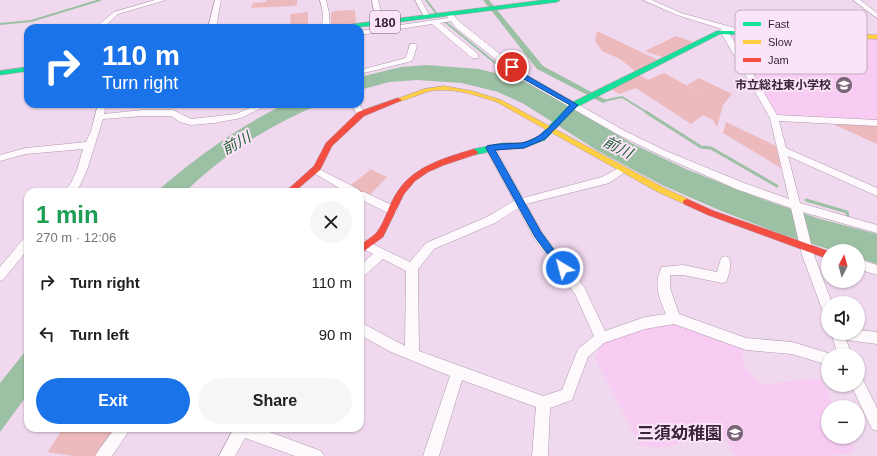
<!DOCTYPE html>
<html lang="en">
<head>
<meta charset="utf-8">
<style>
  body { margin:0; font-family:Arial,"Noto Sans JP",sans-serif; background:#f6f6f6; color:#202124; height:100vh; display:flex; flex-direction:column; font-size:15px; white-space:nowrap }
  * { box-sizing:border-box; margin:0 }
  p { font-size:13px; color:#757577 }
  .icon { flex:none; width:22px; height:22px; fill:none; stroke:currentColor; stroke-width:2; stroke-linecap:round; stroke-linejoin:round }
  .map { position:relative; flex:1; overflow:hidden }
  .details { position:absolute; left:24px; top:188px; width:340px; height:244px; display:flex; flex-direction:column; background:#fff; border-radius:12px; box-shadow:0 1px 3px #0004 }
  .details>* { flex:none }
  .top-card { position:absolute; left:24px; top:24px; width:340px; height:84px; border-radius:12px; box-shadow:0 1px 3px #0004; background:#1a73e8; color:#fff; overflow:hidden }
  .needle { width:26px; rotate:6deg }
  .fabs { position:absolute; left:821px; top:244px; display:grid; gap:8px }
  .fabs a { display:grid; place-items:center; width:44px; height:44px; border-radius:50%; background:#fff; box-shadow:0 1px 3px #0004; font-size:20px }
  .pin { position:absolute; display:grid; place-items:center; width:34px; height:34px; color:#fff; margin:-17px; border:2px solid #fff; border-radius:50%; box-shadow:0 1px 4px #0007 }
  .me { position:absolute; width:44px; margin:-22px; rotate:323deg; stroke-linejoin:round; filter:drop-shadow(0 0 3px #0008) }
  .turn { display:flex; align-items:center; gap:14px; height:84px; padding:0 12px; font-size:18px }
  .turn .icon { width:52px; height:52px; stroke-width:2.5 }
  .turn b { display:block; font-size:28px; line-height:34px }
  .round { display:grid; place-items:center; flex:none; width:42px; height:42px; border-radius:21px; background:#f6f6f6 }
  .summary { display:flex; align-items:center; justify-content:space-between; height:68px; padding:0 12px }
  h1 { font-size:24px; font-weight:600; line-height:30px; color:#1e9e55 }
  .cta { display:flex; gap:8px; margin-top:auto; padding:8px 12px }
  .cta a { flex:1; height:46px; border-radius:24px; background:#1a73e8; color:#fff; font-size:16px; font-weight:600; line-height:46px; text-align:center }
  .cta a+a { background:#f6f6f6; color:#202124 }
  ul { padding:0; list-style:none }
  li { display:flex; align-items:center; gap:12px; height:52px; padding:0 12px }
  li div { flex:1 }
  li b { display:block; font-size:15px }
  li em { font-style:normal }
  .map>svg:first-child { display:block }
  .built { fill:#f8cbf3 }
  .green { fill:#ecbabd }
  .water { fill:#9cc0a4 }
  .lines { fill:none; stroke-linecap:round; stroke-linejoin:round }
  .stream-far1 { stroke:#9cc0a4; stroke-width:2 }
  .stream { stroke:#9cc0a4; stroke-width:3 }
  .street-casing { stroke:#ad99ab; stroke-width:1 }
  .fast-casing { stroke:#ad99ab; stroke-width:1 }
  .slow-casing { stroke:#ad99ab; stroke-width:1 }
  .jam-casing { stroke:#ad99ab; stroke-width:1 }
  .street { fill:#fdf9fc; fill-rule:evenodd }
  .fast { fill:#16e098; fill-rule:evenodd }
  .slow { fill:#ffcf43; fill-rule:evenodd }
  .jam { fill:#f24e42; fill-rule:evenodd }
  .route { fill:#1a73e8; stroke:#114b97 }
  .labels { text-anchor:middle; dominant-baseline:central; stroke-width:4; stroke-linejoin:round; paint-order:stroke }
  .far-poi-label { font-size:12px; font-weight:bold; fill:#3a2538; stroke:#fbe4f8; text-anchor:end }
  .shield { fill:#fbe4f8; stroke:#745e72; stroke-width:1 }
  .shield-label { font-size:13px; font-weight:bold; fill:#3a2538 }
  .water-label { font-size:15px; font-style:italic; fill:#1f6133; stroke:#fbe4f8 }
  .near-poi-label { font-size:17px; font-weight:bold; fill:#3a2538; stroke:#fbe4f8; text-anchor:end }
  .key { fill:#fbe4f8; stroke:#c1abbe; stroke-width:1 }
  .key-label { font-size:11px; fill:#3a2538 }
</style>
</head>
<body>
<div class="map">
<svg width="877" height="456" viewBox="0 0 877 456">
  <rect width="100%" height="100%" fill="#f0d8ee"/>
  <g class="built">
    <path d="M 727,33 L 877,38 L 877,121 L 778,117 Z"/>
    <path d="M 670,321 L 742,346 L 744,366 L 759,383 L 769,384 L 821,378 L 834,407 L 828,407 L 828,437 L 848,437 L 855,452 L 826,456 L 736,456 L 718,429 L 680,444 L 656,448 L 640,445 L 595,358 L 602,342 Z"/>
  </g>
  <g class="green">
    <path d="M 266,0 L 297,0 L 297,5 L 293,6 L 251,8 L 253,3 L 266,2 Z"/>
    <path d="M 355,10 L 356,23 L 336,25 L 331,24 L 331,13 L 334,11 Z"/>
    <path d="M 308,12 L 308,28 L 291,28 L 290,14 Z"/>
    <path d="M 597,31 L 658,60 L 635,71 L 620,59 L 602,51 L 595,41 Z"/>
    <path d="M 676,36 L 693,42 L 662,57 L 645,51 Z"/>
    <path d="M 664,73 L 714,100 L 687,85 L 699,78 L 732,94 L 723,105 L 717,127 L 713,120 L 703,115 L 691,124 L 636,88 L 619,94 L 611,89 L 638,74 L 648,80 Z"/>
    <path d="M 726,122 L 776,146 L 781,168 L 723,133 Z"/>
    <path d="M 831,123 L 877,125 L 877,144 Z"/>
    <path d="M 370,169 L 387,177 L 368,197 L 348,187 L 369,171 Z"/>
    <path d="M 63,428 L 118,428 L 96,456 L 73,456 L 48,452 Z"/>
  </g>
  <g class="water">
    <path d="M 483,0 L 489,0 L 543,66 L 608,101 L 603,103 L 537,69 Z"/>
    <path d="M 426,65 L 479,69 L 525,81 L 542,89 L 631,143 L 688,170 L 765,200 L 817,218 L 877,234 L 877,264 L 858,258 L 858,251 L 834,251 L 781,234 L 719,210 L 662,185 L 598,151 L 524,104 L 498,92 L 462,83 L 417,80 L 389,82 L 360,90 L 360,77 L 401,67 Z"/>
    <path d="M 285,104 L 321,104 C 271,124 224,154 185,192 L 156,192 C 195,158 238,127 285,104 Z"/>
    <path d="M 28,348 L 28,394 L 0,432 L 0,383 Z"/>
  </g>
  <g class="lines">
    <g class="stream-far1">
      <path d="M 426,0 L 437,14"/>
      <path d="M 443,20 L 500,67 L 505,78"/>
      <path d="M 0,24 L 31,21 L 100,0"/>
      <path d="M 603,101 L 622,97 L 648,113"/>
    </g>
    <g class="stream">
      <path d="M 646,112 L 701,147 L 711,148 L 777,186"/>
      <path d="M 806,200 L 847,212 L 848,217"/>
    </g>
    <defs>
      <g id="street">
        <path d="M 155,0 L 166,0 L 118,14 L 103,28 L 95,28 L 114,12 Z"/>
        <path d="M 215,0 L 221,0 L 216,28 L 208,28 Z"/>
        <path d="M 320,0 L 326,0 L 329,13 L 330,28 L 322,28 L 323,13 Z"/>
        <path d="M 372,0 L 378,0 L 384,23 L 383,25 L 380,25 L 376,23 Z"/>
        <path d="M 415,0 L 421,0 L 430,17 L 429,18 L 425,18 Z"/>
        <path d="M 643,0 L 652,0 L 681,13 L 735,28 L 735,32 L 728,31 L 777,115 L 877,120 L 877,126 L 779,121 L 786,148 L 877,188 L 877,196 L 788,156 L 800,203 L 877,225 L 877,233 L 803,212 L 814,255 L 832,303 L 828,303 L 828,314 L 824,313 L 822,309 L 802,255 L 791,208 L 736,189 L 660,155 L 617,134 L 519,78 L 455,27 L 451,21 L 440,23 L 478,54 L 478,58 L 472,58 L 432,24 L 360,35 L 360,31 L 448,18 L 446,14 L 451,13 L 461,23 L 525,74 L 623,130 L 666,151 L 744,183 L 789,199 L 770,118 L 720,31 L 722,29 L 677,15 Z"/>
        <path d="M 853,0 L 860,0 L 877,13 L 877,18 Z"/>
        <path d="M 410,44 L 416,44 L 417,46 L 412,61 L 360,74 L 360,70 L 406,58 Z"/>
        <path d="M 98,104 L 106,104 L 104,114 L 143,110 L 173,110 L 191,119 L 236,114 L 259,104 L 270,104 L 241,118 L 214,123 L 191,125 L 180,122 L 171,116 L 143,116 L 103,119 L 87,170 L 79,187 L 74,192 L 62,192 L 70,185 L 77,170 L 83,149 L 26,154 L 0,161 L 0,155 L 26,148 L 86,142 L 91,131 Z"/>
        <path d="M 351,104 L 359,104 L 365,114 L 364,116 L 358,116 Z"/>
        <path d="M 490,145 L 495,148 L 523,198 L 602,177 L 619,168 L 625,168 L 627,170 L 625,172 L 609,183 L 526,204 L 542,232 L 584,287 L 605,331 L 645,317 L 666,314 C 659,298 653,283 662,267 L 683,265 L 717,272 L 721,258 L 725,256 L 729,258 C 732,264 729,275 726,282 L 722,283 L 683,275 L 670,275 L 670,288 L 679,314 L 746,338 L 792,342 L 828,353 L 833,355 L 828,355 L 828,365 L 792,354 L 746,350 L 674,324 L 645,329 L 604,343 L 588,357 L 572,400 L 550,408 L 548,456 L 532,456 L 536,407 L 462,380 L 439,456 L 423,456 L 450,376 L 391,352 L 360,335 L 360,322 L 405,346 L 406,271 L 383,259 L 364,276 L 360,278 L 360,266 L 373,254 L 360,247 L 360,238 L 410,262 L 426,243 L 487,217 L 514,201 L 485,148 ZM 518,208 L 534,238 L 575,294 L 594,336 L 578,349 L 562,390 L 543,396 L 419,351 L 418,269 L 434,249 L 495,223 Z"/>
        <path d="M 315,167 L 358,189 L 359,192 L 364,192 L 396,207 L 397,210 L 396,213 L 388,213 L 360,199 L 360,192 L 346,192 L 312,172 L 310,170 Z"/>
        <path d="M 28,237 L 28,249 L 4,279 L 0,281 L 0,267 L 24,238 Z"/>
        <path d="M 858,259 L 877,265 L 877,275 L 858,269 Z"/>
        <path d="M 858,330 L 877,332 L 877,344 L 846,340 L 852,355 L 838,355 L 831,333 L 858,333 Z"/>
        <path d="M 858,378 L 863,380 L 877,408 L 877,431 L 872,429 L 851,385 L 858,385 Z"/>
        <path d="M 115,428 L 131,428 L 112,456 L 95,456 L 98,451 Z"/>
        <path d="M 234,428 L 259,428 L 321,451 L 324,456 L 295,456 L 245,438 L 235,456 L 219,456 Z"/>
      </g>
      <g id="fast">
        <path d="M 544,0 L 560,0 L 557,2 L 352,28 L 335,28 L 338,26 Z"/>
        <path d="M 717,31 L 744,31 L 747,33 L 744,35 L 720,34 L 577,107 L 545,140 L 524,148 L 503,149 L 474,155 L 470,152 L 474,149 L 503,143 L 523,143 L 539,136 L 571,103 Z"/>
        <path d="M 28,67 L 28,71 L 0,75 L 0,71 Z"/>
      </g>
      <g id="slow">
        <path d="M 744,31 L 877,35 L 877,39 L 742,34 L 741,33 Z"/>
        <path d="M 444,86 L 472,91 L 501,100 L 664,188 L 690,200 L 691,202 L 687,205 L 658,192 L 497,102 C 476,95 452,87 430,91 C 419,94 409,99 398,102 L 394,100 L 424,89 Z"/>
      </g>
      <g id="jam">
        <path d="M 398,98 L 402,100 L 400,101 L 364,116 L 332,146 L 320,170 L 294,192 L 285,192 L 314,166 L 326,143 L 358,112 Z"/>
        <path d="M 474,149 L 478,152 L 477,154 L 444,165 L 428,172 L 415,181 L 404,194 L 383,237 L 360,254 L 360,245 C 365,241 373,237 377,232 C 386,220 389,203 398,191 C 414,166 447,157 474,149 Z"/>
        <path d="M 687,199 L 714,211 L 828,251 L 828,259 L 708,215 L 684,204 L 683,202 L 684,200 Z"/>
      </g>
    </defs>
    <use href="#street" class="street-casing"/>
    <use href="#fast" class="fast-casing"/>
    <use href="#slow" class="slow-casing"/>
    <use href="#jam" class="jam-casing"/>
    <use href="#street" class="street"/>
    <use href="#fast" class="fast"/>
    <use href="#slow" class="slow"/>
    <use href="#jam" class="jam"/>
  </g>
  <path class="route" d="M 509,66 L 514,66 L 524,74 L 578,105 L 545,139 L 524,148 L 495,150 L 541,232 L 566,266 L 568,268 L 566,271 L 560,271 L 535,237 L 486,148 L 487,146 C 499,143 510,144 521,143 C 542,140 556,119 570,105 L 520,77 L 509,69 Z"/>
  <defs>
    <symbol id="school-disc" viewBox="-11 -11 22 22"><circle r="9.5" fill="#7a6478" stroke="#fbe4f8"/><path d="M0-5L7-2L0 1L-7-2ZM-4 1L0 2.5L4 1V4Q0 6-4 4Z" fill="#fff"/></symbol>
  </defs>
  <g fill-rule="evenodd">
    <use href="#school-disc" x="834" y="75" width="20" height="20"/>
    <use href="#school-disc" x="725" y="423" width="20" height="20"/>
  </g>
  <g class="labels">
    <g class="far-poi-label">
      <text x="831" y="85">市立総社東小学校</text>
    </g>
    <rect class="shield" x="370" y="11" width="30" height="22" rx="3"/>
    <g class="shield-label">
      <text x="385" y="22">180</text>
    </g>
    <g class="water-label">
      <text transform="translate(236 143) rotate(-29)">前川</text>
      <text transform="translate(618 147) rotate(27)">前川</text>
    </g>
    <g class="near-poi-label">
      <text x="722" y="433">三須幼稚園</text>
    </g>
  </g>
  <rect x="735" y="10" width="132" height="64" rx="6" class="key"/>
  <rect x="743" y="22" width="18" height="4" fill="#16e098"/>
  <rect x="743" y="40" width="18" height="4" fill="#ffcf43"/>
  <rect x="743" y="58" width="18" height="4" fill="#f24e42"/>
  <g class="key-label">
    <text x="768" y="28">Fast</text>
    <text x="768" y="46">Slow</text>
    <text x="768" y="64">Jam</text>
  </g>
</svg>
<div class="fabs">
<a><svg class="needle" viewBox="-14 -14 28 28"><path d="M0-13l5 13h-10z" fill="#e53935"/><path d="M0 13l5-13h-10z" fill="#757577"/></svg></a>
<a><svg class="icon" aria-label="sound" viewBox="0 0 24 24"><path d="M4 9h4l5-4v14l-5-4H4zM17 9q2 3 0 6"/></svg></a>
<a>+</a>
<a>−</a>
</div>
<div class="pin" style="left:512px;top:67px;background:#d93025"><svg class="icon" aria-label="arrive" viewBox="0 0 24 24"><path d="M6 21V4h12l-3 4 3 4H6"/></svg></div>
<svg class="me" style="left:563px;top:268px" viewBox="-20 -20 40 40"><circle r="17" fill="#1a73e8" stroke="#fff" stroke-width="3"/><path d="M0-11L8 9 0 5-8 9z" fill="#fff"/></svg>
<div class="top-card">
<div class="turn"><svg class="icon" aria-label="right" viewBox="0 0 24 24"><path d="M7 20v-9h11M14 6l5 5-5 5"/></svg><div><b>110 m</b>Turn right</div></div>
</div>
<section class="details">
<div class="summary"><div><h1>1 min</h1><p>270 m · 12:06</p></div><a class="round"><svg class="icon" aria-label="close" viewBox="0 0 24 24"><path d="M6 6l12 12M18 6L6 18"/></svg></a></div>
<ul>
<li><svg class="icon" aria-label="right" viewBox="0 0 24 24"><path d="M7 20v-9h11M14 6l5 5-5 5"/></svg><div><b>Turn right</b></div><em>110 m</em></li>
<li><svg class="icon" aria-label="left" viewBox="0 0 24 24"><path d="M17 20v-9H6M10 6l-5 5 5 5"/></svg><div><b>Turn left</b></div><em>90 m</em></li>
</ul>
<div class="cta"><a>Exit</a><a>Share</a></div>
</section>
</div>
</body>
</html>
